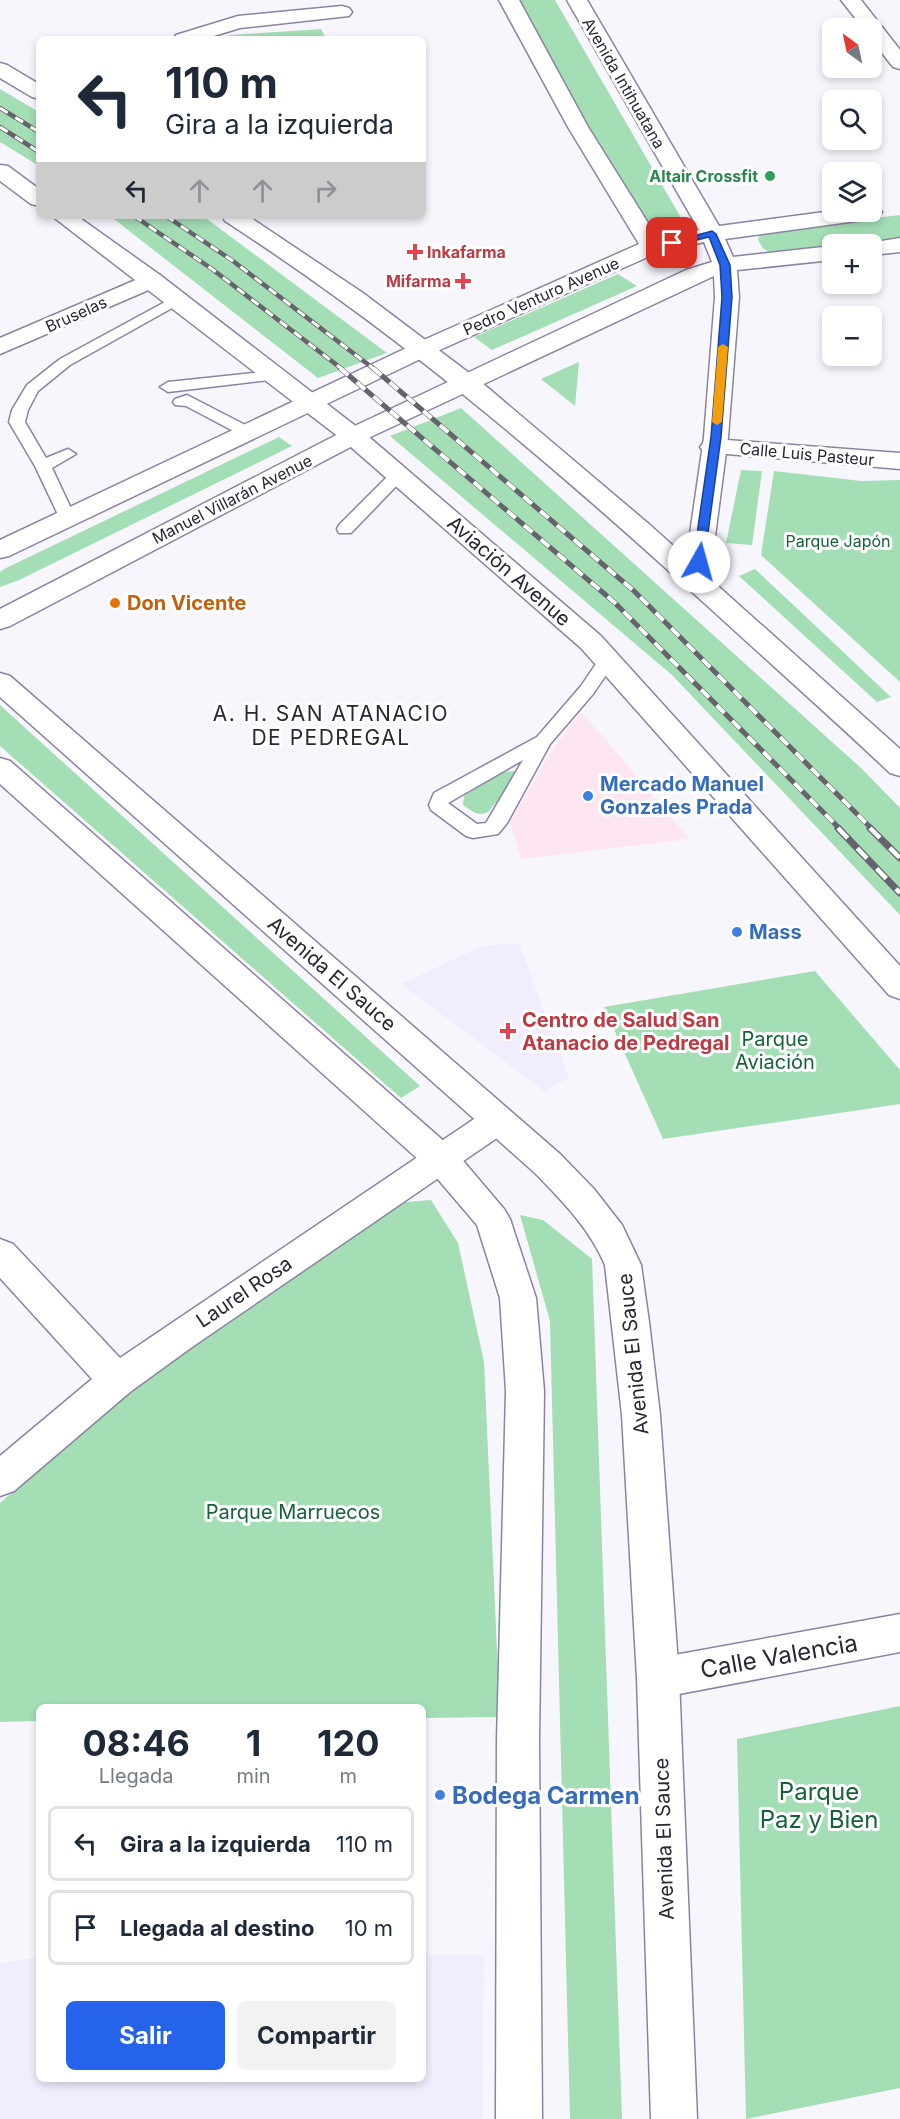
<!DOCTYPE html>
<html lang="es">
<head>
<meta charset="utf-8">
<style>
  body { margin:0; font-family:Inter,sans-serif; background:#f2f2f3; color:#1f2937; height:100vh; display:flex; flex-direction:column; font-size:22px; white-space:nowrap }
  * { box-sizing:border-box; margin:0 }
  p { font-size:20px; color:#747a83 }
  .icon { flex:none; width:33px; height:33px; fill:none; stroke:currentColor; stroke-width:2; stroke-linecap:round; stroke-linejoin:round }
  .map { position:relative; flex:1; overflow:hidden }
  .panel { position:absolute; left:36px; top:1704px; width:390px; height:378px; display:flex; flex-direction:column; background:#fff; border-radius:9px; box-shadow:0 3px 9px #0003 }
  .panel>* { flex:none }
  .banner { position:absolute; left:36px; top:36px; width:390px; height:183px; border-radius:9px; box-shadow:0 3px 9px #0003; background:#fff; color:#1f2937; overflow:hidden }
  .needle { width:39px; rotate:327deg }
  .buttons { position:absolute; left:822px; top:18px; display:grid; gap:12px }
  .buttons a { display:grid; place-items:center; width:60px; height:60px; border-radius:9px; background:#fff; box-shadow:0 3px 9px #0003; font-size:30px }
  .pin { position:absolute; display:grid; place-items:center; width:51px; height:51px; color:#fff; margin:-26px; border-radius:12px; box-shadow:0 3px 9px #0006 }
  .me { position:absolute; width:66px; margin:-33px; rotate:7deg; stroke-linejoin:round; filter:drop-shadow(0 0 4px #0008) }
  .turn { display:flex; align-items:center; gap:21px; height:126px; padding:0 30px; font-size:27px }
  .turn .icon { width:78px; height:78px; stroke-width:2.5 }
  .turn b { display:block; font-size:42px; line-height:51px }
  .lanes { display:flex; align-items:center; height:57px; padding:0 30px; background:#0003; justify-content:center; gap:30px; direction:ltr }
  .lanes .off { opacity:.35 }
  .eta { display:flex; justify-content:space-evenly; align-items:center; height:102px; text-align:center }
  .eta b { font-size:36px; font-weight:700; line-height:42px }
  .button { display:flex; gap:12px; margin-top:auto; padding:12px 30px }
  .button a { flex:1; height:69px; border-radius:9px; background:#2563eb; color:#fff; font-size:24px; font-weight:700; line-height:69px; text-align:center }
  .button a+a { background:#f2f2f3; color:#1f2937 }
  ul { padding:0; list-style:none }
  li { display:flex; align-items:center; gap:18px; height:75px; margin:0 12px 9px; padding:0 18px; border:3px solid #e0e1e3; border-radius:9px }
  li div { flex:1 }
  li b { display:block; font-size:22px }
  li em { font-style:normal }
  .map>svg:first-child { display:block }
  .commercial { fill:#fde6f1 }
  .built { fill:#f1edfd }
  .green { fill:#a3deb4 }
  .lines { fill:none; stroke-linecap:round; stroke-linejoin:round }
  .service-casing { stroke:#8c83a2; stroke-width:3 }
  .minor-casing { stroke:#8c83a2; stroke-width:3 }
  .tertiary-casing { stroke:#8c83a2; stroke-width:3 }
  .secondary-casing { stroke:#8c83a2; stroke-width:3 }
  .primary-casing { stroke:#8c83a2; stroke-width:3 }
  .service { fill:#fff; fill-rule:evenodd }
  .minor { fill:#fff; fill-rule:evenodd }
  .tertiary { fill:#fff; fill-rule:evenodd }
  .secondary { fill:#fff; fill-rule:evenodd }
  .primary { fill:#fff; fill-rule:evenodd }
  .rail-far2-casing { stroke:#66636e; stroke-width:4.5 }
  .rail-far1-casing { stroke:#66636e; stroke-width:5 }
  .rail-casing { stroke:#66636e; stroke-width:7 }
  .rail-far2 { stroke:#fff; stroke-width:3; stroke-dasharray:9; stroke-linecap:butt }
  .rail-far1 { stroke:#fff; stroke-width:4; stroke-dasharray:11; stroke-linecap:butt }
  .rail { stroke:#fff; stroke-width:4.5; stroke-dasharray:14; stroke-linecap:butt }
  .route { fill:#2563eb; stroke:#184099; stroke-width:1.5 }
  .slow { fill:#f59e0b }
  .leisure-dot { fill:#2e9e5b; stroke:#fff; stroke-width:2 }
  .health-dot { fill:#e0444e; stroke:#fff; stroke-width:2 }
  .food-dot { fill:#e8710a; stroke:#fff; stroke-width:2 }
  .shop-dot { fill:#3f7fe0; stroke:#fff; stroke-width:2 }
  .labels { text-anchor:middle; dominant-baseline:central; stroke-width:6; stroke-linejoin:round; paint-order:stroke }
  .far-street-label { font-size:16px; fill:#2a2633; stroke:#fff }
  .far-leisure-label { font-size:16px; font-weight:bold; fill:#27864d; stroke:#fff; text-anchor:end }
  .far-health-label { font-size:16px; font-weight:bold; fill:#be3a42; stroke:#fff; text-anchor:start }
  .far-park-label { font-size:16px; fill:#156338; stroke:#fff }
  .street-label { font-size:20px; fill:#2a2633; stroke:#fff }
  .food-label { font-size:20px; font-weight:bold; fill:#c56008; stroke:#fff; text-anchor:start }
  .shop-label { font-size:20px; font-weight:bold; fill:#366cbe; stroke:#fff; text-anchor:start }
  .health-label { font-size:20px; font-weight:bold; fill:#be3a42; stroke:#fff; text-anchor:start }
  .park-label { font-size:20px; fill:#156338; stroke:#fff }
  .neighbourhood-label { font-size:21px; letter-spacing:1.5px; fill:#2a2633; stroke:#fff }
  .near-street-label { font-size:24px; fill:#2a2633; stroke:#fff }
  .near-park-label { font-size:24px; fill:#156338; stroke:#fff }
  .near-shop-label { font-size:24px; font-weight:bold; fill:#366cbe; stroke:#fff; text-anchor:start }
</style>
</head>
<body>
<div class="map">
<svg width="900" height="2119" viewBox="0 0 900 2119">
  <rect width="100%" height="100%" fill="#f8f6fd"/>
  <path class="commercial" d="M 580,712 L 601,734 L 690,839 L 521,859 L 510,821 L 549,755 Z"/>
  <g class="built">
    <path d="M 519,943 L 569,1078 L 544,1091 L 401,984 L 482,946 Z"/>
    <path d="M 423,1955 L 484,1955 L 482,2119 L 0,2119 L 0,1963 L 39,1957 L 39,2079 L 423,2079 Z"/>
  </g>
  <g class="green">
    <path d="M 519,0 L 555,0 L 680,216 L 680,220 C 673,230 661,233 650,229 L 626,193 Z"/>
    <path d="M 321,29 L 326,39 L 221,39 L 230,35 Z"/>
    <path d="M 0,89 L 39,112 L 39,166 L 0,142 Z"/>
    <path d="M 900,215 L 900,237 L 777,253 C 766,252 762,250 758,239 L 761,232 L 766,231 Z"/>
    <path d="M 110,216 L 203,216 L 387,353 L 318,378 Z"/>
    <path d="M 618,274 L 637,286 L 492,350 L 474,337 Z"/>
    <path d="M 579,362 L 575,406 L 541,379 Z"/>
    <path d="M 461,408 L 861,768 L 900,808 L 900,915 L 672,675 L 390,436 Z"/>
    <path d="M 279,437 L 292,446 L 19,580 L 0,587 L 0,572 L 4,569 Z"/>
    <path d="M 741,470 L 762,471 L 752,545 L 726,543 Z"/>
    <path d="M 774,471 L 861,481 L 900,480 L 900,682 L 761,555 Z"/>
    <path d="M 755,569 L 891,697 L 877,702 L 739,576 Z"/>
    <path d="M 0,705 L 420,1086 L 401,1098 L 0,746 Z"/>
    <path d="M 513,771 L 518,774 L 517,777 L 488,812 C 478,817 472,811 463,805 L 464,796 L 503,772 Z"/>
    <path d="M 815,971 L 900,1070 L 900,1104 L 663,1139 L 604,1007 Z"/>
    <path d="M 431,1200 L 458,1243 L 484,1362 L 500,1717 L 423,1718 L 423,1707 L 39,1707 L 39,1721 L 0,1722 L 0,1503 L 127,1390 L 396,1203 Z"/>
    <path d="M 520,1215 L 543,1220 L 592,1259 L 622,2119 L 570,2119 L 550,1321 Z"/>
    <path d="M 900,1706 L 900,2088 L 746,2119 L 737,1739 Z"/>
  </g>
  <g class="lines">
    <defs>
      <g id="service">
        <path d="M 176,296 L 183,300 L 181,303 L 70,365 L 38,391 L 28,410 L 25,422 L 46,458 L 68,449 L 76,454 L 52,468 L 75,517 L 73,521 L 61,521 L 35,466 L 9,422 L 12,410 L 27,385 L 60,359 Z"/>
        <path d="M 273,371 L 278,373 L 281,376 L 278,379 L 168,392 L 160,387 L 168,382 Z"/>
        <path d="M 187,395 L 253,429 L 255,432 L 247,437 L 241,435 L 186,406 L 175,405 L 173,402 L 175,399 Z"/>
        <path d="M 398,470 L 406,475 L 404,478 L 351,533 L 339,533 L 337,529 L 339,525 L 392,472 Z"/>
        <path d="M 608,653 L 614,655 L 617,659 L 593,694 L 550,744 L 507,823 L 498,834 L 473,838 L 466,836 L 431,810 L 429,805 L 434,793 L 537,737 L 581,686 L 602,655 ZM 523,760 L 486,823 L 477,824 L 448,803 Z"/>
      </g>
      <g id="minor">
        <path d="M 841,0 L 861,0 L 900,50 L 900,69 L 893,67 L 872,40 L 872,28 L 863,28 Z"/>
        <path d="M 342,6 L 349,8 L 352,12 L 349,16 L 240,28 L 204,39 L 173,39 L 176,35 L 238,16 Z"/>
        <path d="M 152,273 L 160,275 L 163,280 L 160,285 L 0,354 L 0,338 Z"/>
        <path d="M 713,439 L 900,453 L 900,469 L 704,452 L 700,447 L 704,442 Z"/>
        <path d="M 498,1107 L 510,1111 L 515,1120 L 510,1129 L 192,1347 L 130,1392 L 14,1491 L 0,1496 L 0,1456 L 92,1379 L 0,1278 L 0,1239 L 13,1244 L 120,1358 L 486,1111 Z"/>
        <path d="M 900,1614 L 900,1652 L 658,1698 L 643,1692 L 637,1678 L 643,1664 L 658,1658 Z"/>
      </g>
      <g id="tertiary">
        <path d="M 0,673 L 10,676 L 560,1154 L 594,1189 L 622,1225 L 641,1265 L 649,1322 L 660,1415 L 679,1678 L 697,2119 L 651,2119 L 637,1678 L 622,1415 L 605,1265 C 590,1229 563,1202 536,1174 L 0,697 Z"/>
        <path d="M 0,758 L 10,761 L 454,1150 L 504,1209 L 510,1219 L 536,1298 L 544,1391 L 539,1740 L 542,2119 L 496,2119 L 497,1740 L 506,1391 L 500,1298 L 477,1225 L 430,1170 L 0,784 Z"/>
      </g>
      <g id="secondary">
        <path d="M 499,0 L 519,0 L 588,127 L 658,239 L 699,230 L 567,0 L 587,0 L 719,226 L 832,211 L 872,212 L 872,206 L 879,207 L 882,212 L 879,217 L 871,219 L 725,239 L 733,257 L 832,246 L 832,260 L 737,270 L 739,297 L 728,437 L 709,582 L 705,588 L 696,590 L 687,588 L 683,582 L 704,437 L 715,297 L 714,276 L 362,441 L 10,626 L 0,629 L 0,609 L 344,431 L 686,270 L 712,262 L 704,242 L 671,250 L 681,259 L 678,264 C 666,267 660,263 650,256 L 433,353 L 9,556 L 0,558 L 0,540 L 417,343 L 639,244 L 568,127 Z"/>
        <path d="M 900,238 L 900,252 L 872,255 L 872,244 L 863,244 Z"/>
      </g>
      <g id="primary">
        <path d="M 0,63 L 7,65 L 39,84 L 39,99 L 32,97 L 0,78 Z"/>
        <path d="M 0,165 L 8,166 L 39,189 L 39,206 L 31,204 L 0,181 Z"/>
        <path d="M 52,216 L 77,216 L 160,275 L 362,431 L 601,636 L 900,966 L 900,999 L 889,995 L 581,648 L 344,441 Z"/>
        <path d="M 222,216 L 248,216 L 363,293 L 481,382 L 650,525 L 900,749 L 900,776 L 890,773 C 832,718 772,665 713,611 C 556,468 404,337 225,221 Z"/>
      </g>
    </defs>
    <use href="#service" class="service-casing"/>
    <use href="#minor" class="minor-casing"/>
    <use href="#tertiary" class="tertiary-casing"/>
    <use href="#secondary" class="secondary-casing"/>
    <use href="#primary" class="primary-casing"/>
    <use href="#service" class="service"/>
    <use href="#minor" class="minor"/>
    <use href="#tertiary" class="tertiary"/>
    <use href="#secondary" class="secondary"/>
    <use href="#primary" class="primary"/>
    <defs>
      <g id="rail-far2">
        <path d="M 0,108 L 39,132"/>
        <path d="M 0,127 L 39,152"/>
        <path d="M 134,216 L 212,269 L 342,369"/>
        <path d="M 166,216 L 233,261 L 374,369"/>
      </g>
      <g id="rail-far1">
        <path d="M 340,368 L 614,602 L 840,829"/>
        <path d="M 373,368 L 634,591 L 872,829"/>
      </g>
      <g id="rail">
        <path d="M 838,828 L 900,893"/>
        <path d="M 870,828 L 900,858"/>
      </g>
    </defs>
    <use href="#rail-far2" class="rail-far2-casing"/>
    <use href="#rail-far1" class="rail-far1-casing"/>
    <use href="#rail" class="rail-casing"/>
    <use href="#rail-far2" class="rail-far2"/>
    <use href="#rail-far1" class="rail-far1"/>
    <use href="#rail" class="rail"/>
  </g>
  <path class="route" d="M 712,231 L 716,234 L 730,265 L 732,297 L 721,437 L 704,562 L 699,566 L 693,562 L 711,437 L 722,297 L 720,265 L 709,237 L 672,246 L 667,243 Z"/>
  <path class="slow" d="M 723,344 L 728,347 L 722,422 L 717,425 L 712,422 L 718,347 Z"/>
  <circle class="leisure-dot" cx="770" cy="176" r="6"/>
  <g class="health-dot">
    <path d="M412 243h6v6h6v6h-6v6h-6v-6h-6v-6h6z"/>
    <path d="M460 272h6v6h6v6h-6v6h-6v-6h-6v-6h6z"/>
    <path d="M505 1022h6v6h6v6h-6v6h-6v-6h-6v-6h6z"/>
  </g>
  <circle class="food-dot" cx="115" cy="603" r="6"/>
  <g class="shop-dot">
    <circle cx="588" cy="796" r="6"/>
    <circle cx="737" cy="932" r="6"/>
    <circle cx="440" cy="1795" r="6"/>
  </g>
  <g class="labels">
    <g class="far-street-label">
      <text transform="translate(624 83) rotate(60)">Avenida Intihuatana</text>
      <text transform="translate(541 296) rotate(-24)">Pedro Venturo Avenue</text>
      <text transform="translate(76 314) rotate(-24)">Bruselas</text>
      <text transform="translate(807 454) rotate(5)">Calle Luis Pasteur</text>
      <text transform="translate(232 499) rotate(-27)">Manuel Villarán Avenue</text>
    </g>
    <g class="far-leisure-label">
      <text x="758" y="176">Altair Crossfit</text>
    </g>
    <g class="far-health-label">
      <text x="427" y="252">Inkafarma</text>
      <text x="451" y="281" text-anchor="end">Mifarma</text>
    </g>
    <g class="far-park-label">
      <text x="838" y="541">Parque Japón</text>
    </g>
    <g class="street-label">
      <text transform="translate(509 571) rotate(41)">Aviación Avenue</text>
      <text transform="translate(332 974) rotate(41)">Avenida El Sauce</text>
      <text transform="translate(244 1292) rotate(-34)">Laurel Rosa</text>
      <text transform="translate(633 1354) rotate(-96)">Avenida El Sauce</text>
      <text transform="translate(664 1839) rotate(-92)">Avenida El Sauce</text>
    </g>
    <g class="food-label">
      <text x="127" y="603">Don Vicente</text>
    </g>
    <g class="shop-label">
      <text x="600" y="784">Mercado Manuel<tspan x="600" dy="23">Gonzales Prada</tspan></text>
      <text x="749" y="932">Mass</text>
    </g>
    <g class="health-label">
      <text x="522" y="1020">Centro de Salud San<tspan x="522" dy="23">Atanacio de Pedregal</tspan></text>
    </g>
    <g class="park-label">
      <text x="775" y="1039">Parque<tspan x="775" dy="23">Aviación</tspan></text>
      <text x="293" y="1512">Parque Marruecos</text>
    </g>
    <g class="neighbourhood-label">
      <text x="331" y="713">A. H. SAN ATANACIO<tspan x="331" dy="24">DE PEDREGAL</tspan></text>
    </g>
    <g class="near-street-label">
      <text transform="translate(779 1656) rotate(-10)">Calle Valencia</text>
    </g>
    <g class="near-park-label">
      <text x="819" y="1791">Parque<tspan x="819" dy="28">Paz y Bien</tspan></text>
    </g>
    <g class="near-shop-label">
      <text x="452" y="1795">Bodega Carmen</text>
    </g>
  </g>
</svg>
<div class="buttons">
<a><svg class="needle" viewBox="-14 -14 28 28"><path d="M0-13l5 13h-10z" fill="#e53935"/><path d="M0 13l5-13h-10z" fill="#747a83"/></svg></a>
<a><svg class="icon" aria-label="search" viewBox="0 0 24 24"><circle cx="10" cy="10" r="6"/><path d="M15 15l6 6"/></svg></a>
<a><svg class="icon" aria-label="layers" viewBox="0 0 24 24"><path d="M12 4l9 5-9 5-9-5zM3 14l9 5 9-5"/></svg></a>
<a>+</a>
<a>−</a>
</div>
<div class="pin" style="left:672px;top:243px;background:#d93025"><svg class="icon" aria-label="arrive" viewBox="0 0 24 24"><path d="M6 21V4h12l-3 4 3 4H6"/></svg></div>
<svg class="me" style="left:699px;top:562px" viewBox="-20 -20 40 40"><circle r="19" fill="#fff"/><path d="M0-13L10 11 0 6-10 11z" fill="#2563eb"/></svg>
<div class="banner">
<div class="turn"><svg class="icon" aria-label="left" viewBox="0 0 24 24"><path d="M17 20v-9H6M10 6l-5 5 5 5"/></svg><div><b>110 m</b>Gira a la izquierda</div></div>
<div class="lanes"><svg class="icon" aria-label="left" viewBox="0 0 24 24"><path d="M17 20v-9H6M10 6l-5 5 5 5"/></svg><svg class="icon off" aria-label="ahead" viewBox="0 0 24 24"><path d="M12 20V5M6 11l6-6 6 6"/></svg><svg class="icon off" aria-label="ahead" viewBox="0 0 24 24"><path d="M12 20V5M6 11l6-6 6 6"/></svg><svg class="icon off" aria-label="right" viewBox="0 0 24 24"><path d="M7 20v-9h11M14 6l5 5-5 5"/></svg></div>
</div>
<section class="panel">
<div class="eta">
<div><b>08:46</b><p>Llegada</p></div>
<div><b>1</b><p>min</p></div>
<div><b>120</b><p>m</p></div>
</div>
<ul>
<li><svg class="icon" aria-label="left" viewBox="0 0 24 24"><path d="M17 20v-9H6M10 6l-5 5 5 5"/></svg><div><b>Gira a la izquierda</b></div><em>110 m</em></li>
<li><svg class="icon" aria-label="arrive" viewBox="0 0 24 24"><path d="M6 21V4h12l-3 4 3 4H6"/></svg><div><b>Llegada al destino</b></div><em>10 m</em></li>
</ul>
<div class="button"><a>Salir</a><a>Compartir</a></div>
</section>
</div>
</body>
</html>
